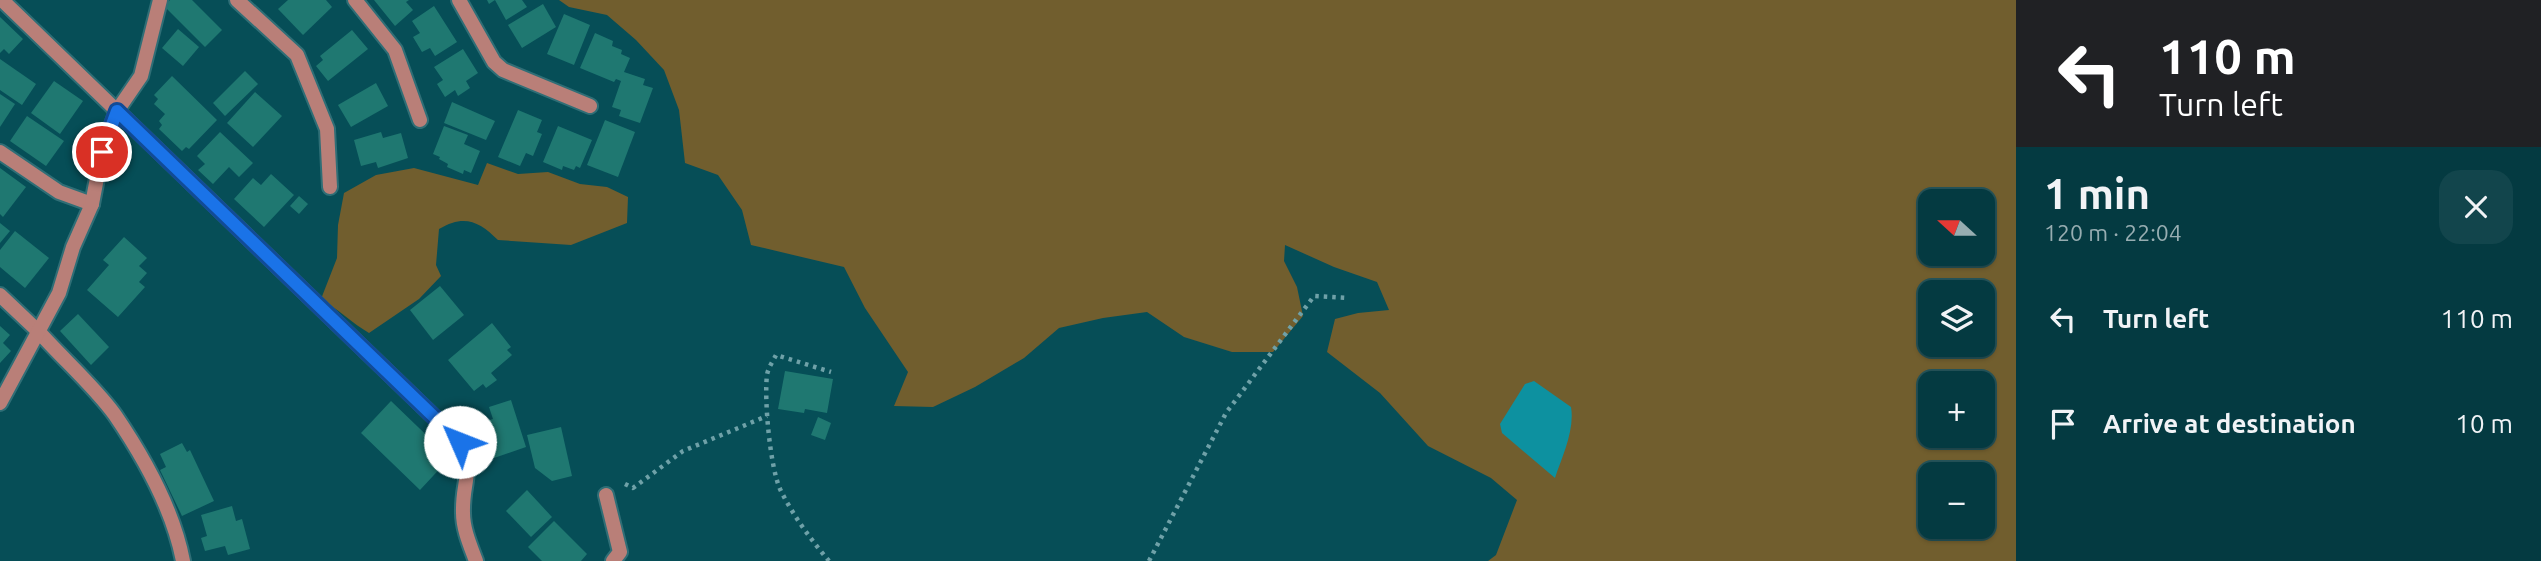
<!DOCTYPE html>
<html lang="en">
<head>
<meta charset="utf-8">
<style>
  body { margin:0; font-family:Ubuntu,sans-serif; background:#12454c; color:#f1f3f6; height:100vh; display:flex; flex-direction:column; font-size:26px; white-space:nowrap }
  * { box-sizing:border-box; margin:0 }
  p { font-size:23px; color:#97adb1 }
  .icon { flex:none; width:38px; height:38px; fill:none; stroke:currentColor; stroke-width:2; stroke-linecap:round; stroke-linejoin:round }
  .map { position:relative; flex:1; overflow:hidden }
  .drawer { display:flex; flex-direction:column; background:#043a41; width:525px }
  .drawer>* { flex:none }
  .top-card { background:#202124; color:#fff; overflow:hidden }
  .needle { width:46px; rotate:291deg }
  .buttons { position:absolute; left:1918px; top:189px; display:grid; gap:14px }
  .buttons a { display:grid; place-items:center; width:77px; height:77px; border-radius:14px; background:#043a41; box-shadow:0 2px 5px #0004,0 0 0 2px #25545a; font-size:35px }
  .pin { position:absolute; display:grid; place-items:center; width:60px; height:60px; color:#fff; margin:-30px; border:4px solid #fff; border-radius:50%; box-shadow:0 2px 7px #0007 }
  .me { position:absolute; width:77px; margin:-38px; rotate:314deg; stroke-linejoin:round; filter:drop-shadow(0 0 5px #0008) }
  .turn { display:flex; align-items:center; gap:24px; height:147px; padding:0 28px; font-size:32px }
  .turn .icon { width:91px; height:91px; stroke-width:2.5 }
  .turn b { display:block; font-size:49px; line-height:60px }
  .round { display:grid; place-items:center; flex:none; width:74px; height:74px; border-radius:21px; background:#12454c }
  .head { display:flex; align-items:center; justify-content:space-between; height:119px; padding:0 28px }
  h1 { font-size:42px; font-weight:700; line-height:52px }
  ul { padding:0; list-style:none }
  li { display:flex; align-items:center; gap:21px; height:105px; padding:0 28px }
  li div { flex:1 }
  li b { display:block; font-size:26px }
  li em { font-style:normal }
  main { display:flex; flex:1; min-height:0 }
  .map>svg:first-child { display:block }
  .green { fill:#715e2e; fill-rule:evenodd }
  .water { fill:#0d91a0 }
  .building { fill:#1f7871 }
  .lines { fill:none; stroke-linecap:round; stroke-linejoin:round }
  .lane-casing { stroke:#2f6e76; stroke-width:18 }
  .street-casing { stroke:#2f6e76; stroke-width:18 }
  .path { stroke:#6fa1a8; stroke-width:4.5; stroke-dasharray:3.5 5; stroke-linecap:butt }
  .lane { stroke:#b97f78; stroke-width:14 }
  .street { stroke:#b97f78; stroke-width:14 }
  .route-casing { stroke:#114b97; stroke-width:18 }
  .route { stroke:#1a73e8; stroke-width:12 }
</style>
</head>
<body>
<main>
<div class="map">
<svg width="2016" height="561" viewBox="0 0 2016 561">
  <rect width="100%" height="100%" fill="#064e57"/>
  <g class="green">
    <path d="M 559,0 L 2016,0 L 2016,561 L 1488,561 L 1496,555 L 1517,500 L 1491,478 L 1428,446 L 1380,393 L 1327,352 L 1335,319 L 1358,313 L 1389,310 L 1377,282 L 1334,267 L 1285,245 L 1284,261 L 1297,287 L 1303,316 L 1273,352 L 1232,352 L 1184,337 L 1147,312 L 1103,318 L 1059,328 L 1024,358 L 975,387 L 933,407 L 894,406 L 908,372 L 865,308 L 844,267 L 751,245 L 742,210 L 718,175 L 685,163 L 679,110 L 664,70 L 636,40 L 607,15 L 569,7 ZM 1930,201 L 1983,201 L 1983,254 L 1930,254 ZM 1930,292 L 1983,292 L 1983,345 L 1930,345 ZM 1930,383 L 1983,383 L 1983,436 L 1930,436 ZM 1930,474 L 1983,474 L 1983,527 L 1930,527 Z"/>
    <path d="M 487,163 L 518,174 L 548,172 L 580,184 L 607,187 L 628,197 L 627,223 L 571,245 L 498,240 C 479,221 464,214 439,229 L 436,265 L 441,276 L 419,299 L 369,333 C 352,323 338,309 321,299 L 337,258 L 338,225 L 344,193 L 376,175 L 414,168 L 478,185 Z"/>
  </g>
  <path class="water" d="M 1534,381 L 1571,407 C 1575,430 1562,457 1555,478 L 1502,433 L 1500,424 L 1525,384 Z"/>
  <g class="building">
    <path d="M 170,0 L 192,0 L 222,30 L 205,47 L 164,6 Z"/>
    <path d="M 288,0 L 326,0 L 332,7 L 303,35 L 278,9 Z"/>
    <path d="M 374,0 L 409,0 L 406,2 L 413,10 L 395,26 Z"/>
    <path d="M 487,0 L 522,0 L 527,7 L 506,20 L 495,0 L 489,4 Z"/>
    <path d="M 543,4 L 556,27 L 522,48 L 508,25 Z"/>
    <path d="M 434,6 L 457,42 L 435,56 L 430,48 L 422,52 L 413,37 L 420,33 L 412,21 Z"/>
    <path d="M 564,14 L 590,25 L 574,65 L 547,54 Z"/>
    <path d="M 0,17 L 23,39 L 9,54 L 4,49 L 0,53 Z"/>
    <path d="M 178,29 L 199,47 L 183,66 L 162,48 Z"/>
    <path d="M 352,30 L 368,49 L 328,81 L 316,66 L 323,60 L 320,56 Z"/>
    <path d="M 595,33 L 613,41 L 612,46 L 622,50 L 621,54 L 630,58 L 624,72 L 645,79 L 643,85 L 653,88 L 640,123 L 619,116 L 621,110 L 612,107 L 621,81 L 616,79 L 614,82 L 580,68 Z"/>
    <path d="M 463,49 L 478,73 L 466,81 L 470,88 L 458,96 L 455,90 L 445,97 L 437,84 L 443,80 L 434,67 Z"/>
    <path d="M 0,59 L 36,84 L 22,105 L 0,90 Z"/>
    <path d="M 245,71 L 258,84 L 225,116 L 213,103 Z"/>
    <path d="M 172,76 L 217,120 L 189,149 L 186,147 L 182,151 L 159,129 L 162,125 L 159,121 L 165,114 L 154,104 L 158,99 L 154,95 Z"/>
    <path d="M 54,81 L 83,101 L 60,134 L 31,113 Z"/>
    <path d="M 376,83 L 388,106 L 351,127 L 338,105 Z"/>
    <path d="M 255,92 L 282,116 L 253,147 L 227,123 Z"/>
    <path d="M 0,94 L 15,104 L 0,127 Z"/>
    <path d="M 452,102 L 495,121 L 486,140 L 444,123 Z"/>
    <path d="M 518,110 L 542,120 L 537,132 L 542,134 L 533,156 L 526,153 L 520,166 L 498,157 Z"/>
    <path d="M 27,116 L 64,141 L 46,166 L 10,141 Z"/>
    <path d="M 605,120 L 635,132 L 618,177 L 587,165 Z"/>
    <path d="M 444,126 L 468,135 L 464,144 L 480,151 L 471,173 L 464,170 L 463,174 L 447,167 L 448,164 L 439,159 L 440,157 L 433,154 Z"/>
    <path d="M 558,126 L 592,140 L 580,168 L 576,166 L 574,170 L 563,166 L 562,170 L 543,162 Z"/>
    <path d="M 220,132 L 253,163 L 239,177 L 229,167 L 213,184 L 198,170 L 205,164 L 197,156 Z"/>
    <path d="M 381,132 L 383,138 L 401,133 L 408,158 L 378,168 L 376,162 L 361,166 L 354,140 Z"/>
    <path d="M 0,168 L 26,187 L 3,217 L 0,214 Z"/>
    <path d="M 271,174 L 294,195 L 264,227 L 234,199 L 253,178 L 261,185 Z"/>
    <path d="M 299,196 L 308,204 L 299,214 L 290,206 Z"/>
    <path d="M 0,223 L 10,231 L 0,243 Z"/>
    <path d="M 15,231 L 49,258 L 25,288 L 0,267 L 0,250 Z"/>
    <path d="M 124,237 L 147,258 L 139,266 L 147,273 L 139,282 L 145,287 L 118,317 L 87,290 L 109,265 L 103,260 Z"/>
    <path d="M 440,286 L 464,315 L 433,340 L 410,310 Z"/>
    <path d="M 78,314 L 109,347 L 91,365 L 60,331 Z"/>
    <path d="M 492,323 L 511,347 L 507,350 L 512,355 L 491,373 L 497,380 L 486,388 L 483,384 L 474,391 L 448,360 Z"/>
    <path d="M 0,326 L 10,335 L 3,343 L 11,351 L 0,363 Z"/>
    <path d="M 785,371 L 833,379 L 827,413 L 805,409 L 804,413 L 778,409 Z"/>
    <path d="M 511,400 L 526,447 L 494,458 L 482,422 L 493,419 L 489,407 Z"/>
    <path d="M 391,401 L 444,452 L 439,456 L 446,462 L 420,490 L 361,433 Z"/>
    <path d="M 818,417 L 831,423 L 825,440 L 811,435 Z"/>
    <path d="M 561,427 L 572,476 L 552,481 L 535,468 L 527,435 Z"/>
    <path d="M 182,443 L 187,452 L 190,450 L 214,501 L 182,516 L 160,470 L 166,467 L 160,454 Z"/>
    <path d="M 527,490 L 552,517 L 531,537 L 506,511 Z"/>
    <path d="M 232,506 L 236,521 L 242,519 L 250,549 L 228,555 L 225,546 L 205,551 L 201,538 L 207,536 L 201,515 Z"/>
    <path d="M 554,521 L 587,554 L 581,561 L 542,561 L 528,547 Z"/>
  </g>
  <g class="lines">
    <defs>
      <g id="lane">
        <path d="M 237,0 L 297,55 L 327,129 L 330,187"/>
        <path d="M 355,0 L 395,50 L 420,120"/>
        <path d="M 459,0 L 494,62 L 503,70 L 590,106"/>
        <path d="M 0,152 L 59,192 L 92,204"/>
        <path d="M 0,295 L 39,332"/>
        <path d="M 606,495 L 620,552 L 613,561"/>
      </g>
      <g id="street">
        <path d="M 2,0 L 460,442 C 474,475 462,481 463,513 C 463,529 470,545 476,561"/>
        <path d="M 39,332 C 62,358 95,387 115,415 C 145,459 173,509 183,561"/>
        <path d="M 0,403 L 59,293 L 73,247 L 92,204 L 102,152 L 117,111 L 141,76 L 160,0"/>
      </g>
    </defs>
    <use href="#lane" class="lane-casing"/>
    <use href="#street" class="street-casing"/>
    <g class="path">
      <path d="M 625,484 L 633,488 L 683,451 L 767,416"/>
      <path d="M 829,561 C 811,540 792,514 780,489 C 770,466 764,400 767,375 C 768,368 773,361 776,355 L 831,372"/>
      <path d="M 1149,561 L 1226,413 L 1314,296 L 1347,298"/>
    </g>
    <use href="#lane" class="lane"/>
    <use href="#street" class="street"/>
  </g>
  <g class="lines">
    <defs>
      <path id="route" d="M 102,152 L 117,111 L 460,442"/>
    </defs>
    <use href="#route" class="route-casing"/>
    <use href="#route" class="route"/>
  </g>
</svg>
<div class="buttons">
<a><svg class="needle" viewBox="-14 -14 28 28"><path d="M0-13l5 13h-10z" fill="#e53935"/><path d="M0 13l5-13h-10z" fill="#97adb1"/></svg></a>
<a><svg class="icon" aria-label="layers" viewBox="0 0 24 24"><path d="M12 4l9 5-9 5-9-5zM3 14l9 5 9-5"/></svg></a>
<a>+</a>
<a>−</a>
</div>
<div class="pin" style="left:102px;top:152px;background:#d93025"><svg class="icon" aria-label="arrive" viewBox="0 0 24 24"><path d="M6 21V4h12l-3 4 3 4H6"/></svg></div>
<svg class="me" style="left:460px;top:442px" viewBox="-20 -20 40 40"><circle r="19" fill="#fff"/><path d="M0-13L10 11 0 6-10 11z" fill="#1a73e8"/></svg>
</div>
<section class="drawer">
<div class="top-card">
<div class="turn"><svg class="icon" aria-label="left" viewBox="0 0 24 24"><path d="M17 20v-9H6M10 6l-5 5 5 5"/></svg><div><b>110 m</b>Turn left</div></div>
</div>
<div class="head"><div><h1>1 min</h1><p>120 m · 22:04</p></div><a class="round"><svg class="icon" aria-label="close" viewBox="0 0 24 24"><path d="M6 6l12 12M18 6L6 18"/></svg></a></div>
<ul>
<li><svg class="icon" aria-label="left" viewBox="0 0 24 24"><path d="M17 20v-9H6M10 6l-5 5 5 5"/></svg><div><b>Turn left</b></div><em>110 m</em></li>
<li><svg class="icon" aria-label="arrive" viewBox="0 0 24 24"><path d="M6 21V4h12l-3 4 3 4H6"/></svg><div><b>Arrive at destination</b></div><em>10 m</em></li>
</ul>
</section>
</main>
</body>
</html>
